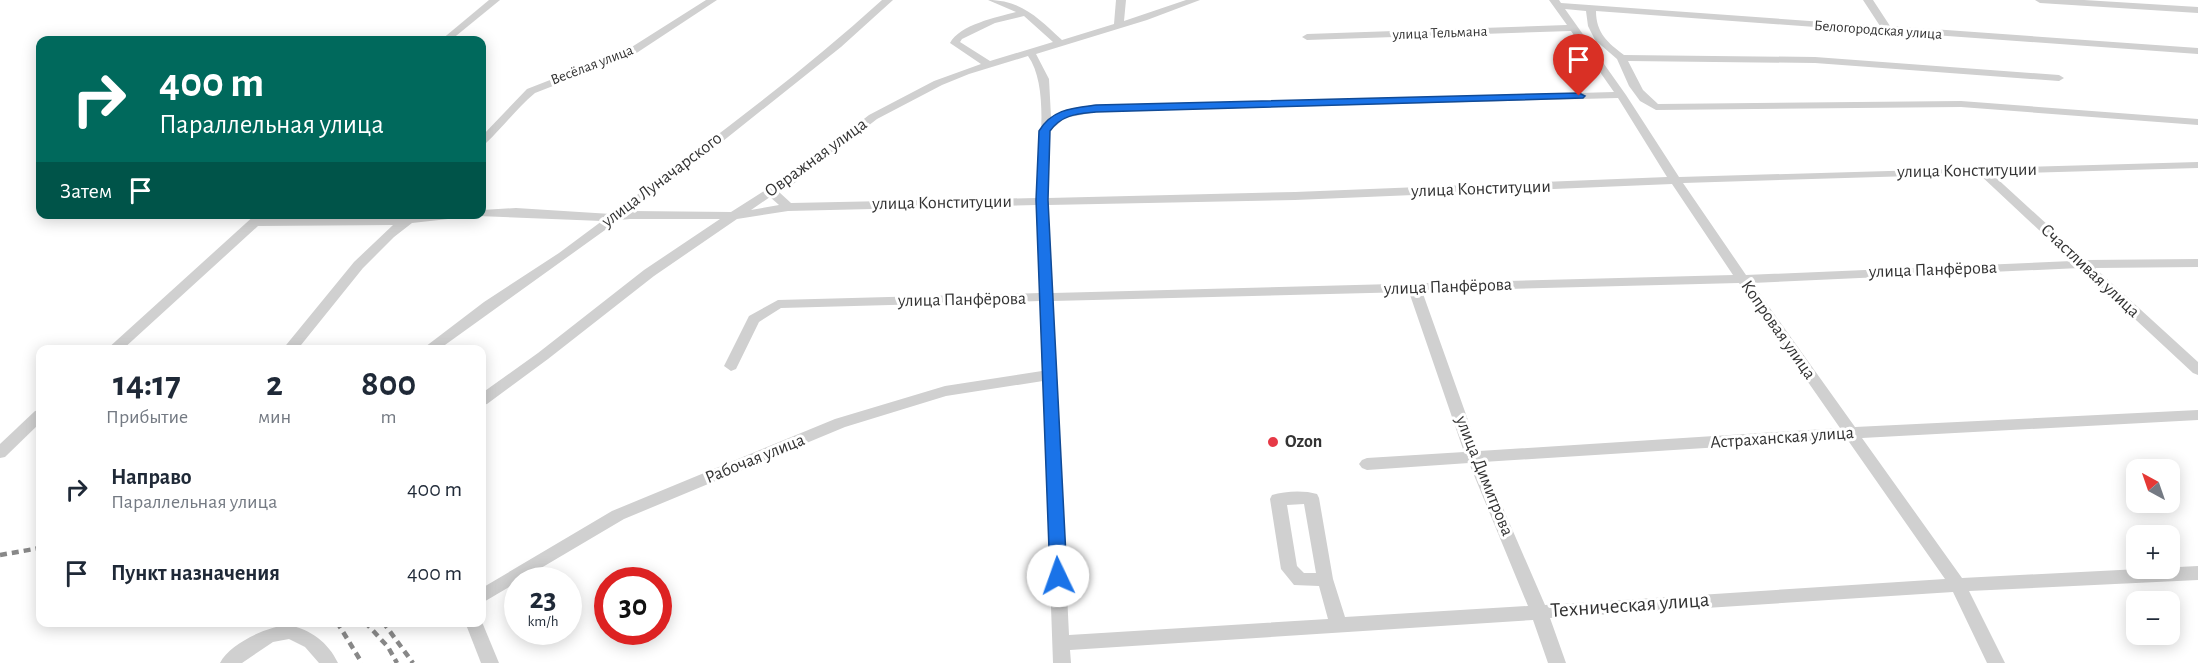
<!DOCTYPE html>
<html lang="ru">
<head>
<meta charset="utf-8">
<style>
  body { margin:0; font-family:"Alegreya Sans",sans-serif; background:#f6f6f7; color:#1f2937; height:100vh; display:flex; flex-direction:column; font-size:22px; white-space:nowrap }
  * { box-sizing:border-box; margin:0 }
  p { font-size:20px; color:#747a83 }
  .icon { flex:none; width:33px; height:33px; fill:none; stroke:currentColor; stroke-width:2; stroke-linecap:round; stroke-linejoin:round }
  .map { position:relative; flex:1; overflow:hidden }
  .sheet { position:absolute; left:36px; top:345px; width:450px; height:282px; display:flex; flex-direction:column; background:#fff; border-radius:12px; box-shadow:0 3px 15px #0003 }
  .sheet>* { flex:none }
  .top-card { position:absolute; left:36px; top:36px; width:450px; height:183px; border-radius:12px; box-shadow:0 3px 15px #0003; background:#00695c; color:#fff; overflow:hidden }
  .needle { width:39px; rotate:320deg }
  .fabs { position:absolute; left:2126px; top:459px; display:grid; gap:12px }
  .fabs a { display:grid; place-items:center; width:54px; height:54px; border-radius:12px; background:#fff; box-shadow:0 3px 15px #0003; font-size:30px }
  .speed { position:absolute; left:504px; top:567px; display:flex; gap:12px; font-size:30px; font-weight:700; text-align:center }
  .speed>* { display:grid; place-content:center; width:78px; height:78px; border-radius:50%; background:#fff; box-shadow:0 3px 15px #0003; line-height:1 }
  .speed small { font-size:15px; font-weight:400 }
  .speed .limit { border:9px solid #d22; background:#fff; color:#111 }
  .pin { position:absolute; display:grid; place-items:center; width:51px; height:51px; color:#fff; margin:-62px -26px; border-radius:50% 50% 50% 0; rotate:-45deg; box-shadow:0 0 6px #0007 }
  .pin .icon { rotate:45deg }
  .me { position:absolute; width:66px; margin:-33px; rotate:357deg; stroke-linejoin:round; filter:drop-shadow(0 0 4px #0008) }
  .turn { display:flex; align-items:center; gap:21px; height:126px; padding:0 24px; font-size:27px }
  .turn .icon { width:78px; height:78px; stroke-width:2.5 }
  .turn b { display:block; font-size:42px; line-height:51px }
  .then { display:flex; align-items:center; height:57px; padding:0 24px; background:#0003; gap:12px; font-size:22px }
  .eta { display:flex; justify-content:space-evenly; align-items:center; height:102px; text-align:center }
  .eta b { font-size:36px; font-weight:700; line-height:42px }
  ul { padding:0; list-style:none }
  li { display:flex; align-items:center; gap:18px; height:84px; padding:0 24px }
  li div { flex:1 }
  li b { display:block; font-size:22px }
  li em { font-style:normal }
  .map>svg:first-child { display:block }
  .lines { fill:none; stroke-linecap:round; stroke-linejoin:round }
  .minor { fill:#d0d0d0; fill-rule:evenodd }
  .rail { stroke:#888; stroke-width:4.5; stroke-dasharray:7 5; stroke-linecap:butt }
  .route { fill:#1a73e8; stroke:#114b97; stroke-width:1.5 }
  .poi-dot { fill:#e63946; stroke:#fff; stroke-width:2 }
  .labels { text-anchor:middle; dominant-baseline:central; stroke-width:6; stroke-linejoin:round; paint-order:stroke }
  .far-street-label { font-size:15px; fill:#333; stroke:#fff }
  .street-label { font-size:18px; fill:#333; stroke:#fff }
  .poi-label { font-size:18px; font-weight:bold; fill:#333; stroke:#fff; text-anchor:start }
  .near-street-label { font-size:21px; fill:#333; stroke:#fff }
</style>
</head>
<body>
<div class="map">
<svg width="2198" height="663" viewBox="0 0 2198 663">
  <rect width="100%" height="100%" fill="#fff"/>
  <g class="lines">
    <g class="minor">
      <path d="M 489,0 L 500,0 L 451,40 L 441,40 Z"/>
      <path d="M 706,0 L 717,0 L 635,54 L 535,93 C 517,108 503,127 486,143 L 482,144 L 482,136 L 527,89 L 627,50 Z"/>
      <path d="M 882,0 L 893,0 L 841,47 L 708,153 L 631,211 L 731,212 L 767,189 L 780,184 L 869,115 L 934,81 L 981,64 L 950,43 C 959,25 997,17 1016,12 L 988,0 C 1022,0 1039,19 1062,40 L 1114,24 L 1116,0 L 1126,0 L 1124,21 L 1186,0 L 1200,0 L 1147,20 L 1036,54 L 1049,79 L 1051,117 L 1067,110 L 1096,106 L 1614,92 L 1571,31 L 1307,40 L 1302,37 L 1307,34 L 1567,25 L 1549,0 L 1559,0 L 1561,3 L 1880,26 L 1863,0 L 1873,0 L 1890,26 L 2198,48 L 2198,54 L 1892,32 L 1888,34 L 1884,32 L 1596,11 C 1596,33 1608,43 1624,55 L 1815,57 L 2059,75 L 2064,78 L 2059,81 L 1815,63 L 1628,61 L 1643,90 L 1658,104 L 1961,101 L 2198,119 L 2198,125 L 1961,107 L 1656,110 L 1640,101 L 1629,86 L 1617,59 L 1595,40 L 1588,26 L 1586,11 L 1565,9 L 1626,95 L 1679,177 L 2198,162 L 2198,168 L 1992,174 L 2086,260 L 2198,259 L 2198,267 L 2095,268 L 2198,362 L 2198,375 L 2193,373 L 2080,268 L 1752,283 L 1855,427 L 2198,410 L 2198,420 L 1862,438 L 1962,578 L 2198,566 L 2198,580 L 1969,591 L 2005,663 L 1987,663 L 1953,592 L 1550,618 L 1566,663 L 1548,663 L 1533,620 L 1070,650 L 1071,663 L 1053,663 L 1043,381 L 946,396 L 845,427 L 624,519 L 482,603 L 482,588 L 612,511 L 835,419 L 945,386 L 1042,371 L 1040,301 L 781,308 L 759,322 L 736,369 L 731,371 L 724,366 L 749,316 L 778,300 L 1040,293 L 1036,205 L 788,211 L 737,219 L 654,276 L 548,359 L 487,404 L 482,405 L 482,393 L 538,353 L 644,270 L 720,219 L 630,219 L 619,220 L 438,350 L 421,350 L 484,302 L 559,253 L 602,221 L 478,216 L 482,214 L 482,210 L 516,208 L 611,214 C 704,146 797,77 882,0 ZM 1024,16 L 1053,42 L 990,61 L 960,42 L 962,39 L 995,23 ZM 1028,56 C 1051,88 1038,159 1036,198 L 791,203 L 779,192 L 788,188 L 877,119 L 942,85 L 969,74 ZM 1618,98 L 1667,177 L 1295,192 L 1048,198 L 1050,131 L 1065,118 L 1096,112 ZM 1979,174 L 2072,261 L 1746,275 L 1683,183 ZM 1672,184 L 1733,275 L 1053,293 L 1048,205 L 1295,200 ZM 770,197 L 779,205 L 751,210 ZM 1739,283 L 1840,428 L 1479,451 L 1422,291 ZM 1409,292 L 1464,452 L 1367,458 L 1362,460 L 1359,464 L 1362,468 L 1367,470 L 1469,463 L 1528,606 L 1345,617 L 1333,579 L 1319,498 L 1317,494 C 1304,490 1285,491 1272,495 L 1270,499 L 1281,569 L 1294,585 L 1319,586 L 1328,619 L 1069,635 L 1053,301 ZM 1847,439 L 1945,579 L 1545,605 L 1483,462 ZM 1304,504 L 1316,573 L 1304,573 L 1297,566 L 1287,505 Z"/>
      <path d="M 2035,0 L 2084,0 L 2198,7 L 2198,13 L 2040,3 Z"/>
      <path d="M 256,214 L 270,214 L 266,218 L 392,218 L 424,214 L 463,214 L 457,218 L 412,223 L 394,237 L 363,268 L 297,350 L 282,350 L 354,262 L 393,225 L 258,226 L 122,350 L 106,350 Z"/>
      <path d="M 40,410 L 40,423 L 5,457 L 0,458 L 0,444 L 35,411 Z"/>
      <path d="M 465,622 L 482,622 L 499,663 L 481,663 Z"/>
      <path d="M 289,625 C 311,630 328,642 338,663 L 319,663 L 305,647 L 289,639 L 273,642 L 242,663 L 220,663 C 230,643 268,626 289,625 Z"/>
    </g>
    <g class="rail">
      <path d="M 0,555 L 40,548"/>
      <path d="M 337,622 L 362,663"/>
      <path d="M 365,622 L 388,647 L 397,663"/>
      <path d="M 383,622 L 413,663"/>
    </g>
  </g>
  <path class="route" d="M 1579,93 L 1585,96 L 1583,98 L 1096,112 C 1078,114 1062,114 1050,131 L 1048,200 L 1067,576 L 1064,581 L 1058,583 L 1052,581 L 1050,576 L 1036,200 L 1039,131 C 1052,109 1073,108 1096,105 Z"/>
  <circle class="poi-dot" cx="1273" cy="442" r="6"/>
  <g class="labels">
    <g class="far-street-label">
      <text transform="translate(1878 30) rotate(4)">Белогородская улица</text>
      <text transform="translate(1440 33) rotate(-2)">улица Тельмана</text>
      <text transform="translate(592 65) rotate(-21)">Весёлая улица</text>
    </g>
    <g class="street-label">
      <text transform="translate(816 158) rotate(-36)">Овражная улица</text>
      <text transform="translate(1967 171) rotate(-1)">улица Конституции</text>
      <text transform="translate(662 180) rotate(-37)">улица Луначарского</text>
      <text transform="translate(1481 189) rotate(-2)">улица Конституции</text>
      <text transform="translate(942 203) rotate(-1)">улица Конституции</text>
      <text transform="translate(1933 270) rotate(-2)">улица Панфёрова</text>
      <text transform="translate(2090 271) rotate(43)">Счастливая улица</text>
      <text transform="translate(1448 287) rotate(-2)">улица Панфёрова</text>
      <text transform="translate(962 300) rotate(-1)">улица Панфёрова</text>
      <text transform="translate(1778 330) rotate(55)">Копровая улица</text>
      <text transform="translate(1782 438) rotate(-4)">Астраханская улица</text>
      <text transform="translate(755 459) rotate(-22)">Рабочая улица</text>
      <text transform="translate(1484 476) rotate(68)">улица Димитрова</text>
    </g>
    <g class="poi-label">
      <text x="1285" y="442">Ozon</text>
    </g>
    <g class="near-street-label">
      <text transform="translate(1630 605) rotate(-4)">Техническая улица</text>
    </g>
  </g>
</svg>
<div class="fabs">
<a><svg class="needle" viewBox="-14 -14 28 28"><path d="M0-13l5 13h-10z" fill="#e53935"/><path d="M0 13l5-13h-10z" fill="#747a83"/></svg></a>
<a>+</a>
<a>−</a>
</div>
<div class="speed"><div>23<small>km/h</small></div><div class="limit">30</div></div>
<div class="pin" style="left:1579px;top:96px;background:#d93025"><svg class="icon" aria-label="arrive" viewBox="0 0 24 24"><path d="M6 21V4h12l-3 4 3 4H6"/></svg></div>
<svg class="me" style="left:1058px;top:576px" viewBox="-20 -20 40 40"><circle r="19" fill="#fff"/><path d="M0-13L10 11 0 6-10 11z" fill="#1a73e8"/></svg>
<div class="top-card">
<div class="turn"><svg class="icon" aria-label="right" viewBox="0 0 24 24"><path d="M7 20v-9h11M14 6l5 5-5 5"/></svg><div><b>400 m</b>Параллельная улица</div></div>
<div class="then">Затем<svg class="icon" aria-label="arrive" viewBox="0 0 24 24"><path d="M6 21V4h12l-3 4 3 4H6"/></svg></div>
</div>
<section class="sheet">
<div class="eta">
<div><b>14:17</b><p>Прибытие</p></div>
<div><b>2</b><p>мин</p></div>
<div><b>800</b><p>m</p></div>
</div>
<ul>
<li><svg class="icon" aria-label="right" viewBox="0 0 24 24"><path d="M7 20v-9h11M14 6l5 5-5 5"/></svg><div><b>Направо</b><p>Параллельная улица</p></div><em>400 m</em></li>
<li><svg class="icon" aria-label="arrive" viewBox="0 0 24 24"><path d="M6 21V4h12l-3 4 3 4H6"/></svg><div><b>Пункт назначения</b></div><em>400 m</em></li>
</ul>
</section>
</div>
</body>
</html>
